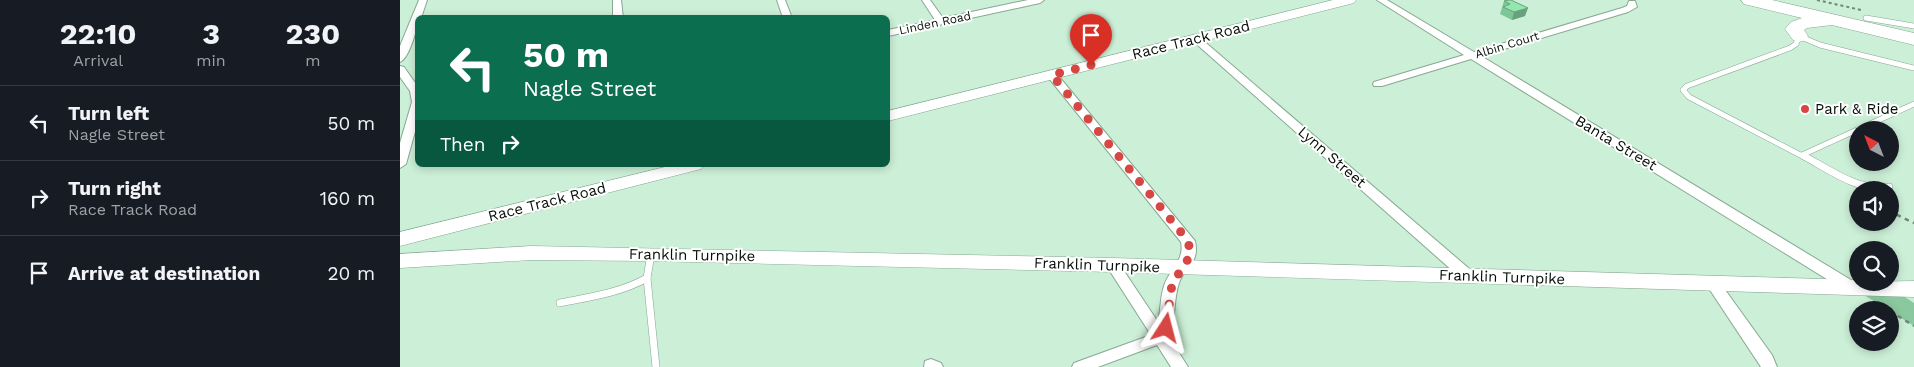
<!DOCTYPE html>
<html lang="en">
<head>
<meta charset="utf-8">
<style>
  body { margin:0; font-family:"Work Sans",sans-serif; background:#242831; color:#f1f3f6; height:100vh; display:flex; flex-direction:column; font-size:19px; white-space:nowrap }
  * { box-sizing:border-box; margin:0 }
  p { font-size:16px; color:#9ea1a6 }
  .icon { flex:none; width:28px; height:28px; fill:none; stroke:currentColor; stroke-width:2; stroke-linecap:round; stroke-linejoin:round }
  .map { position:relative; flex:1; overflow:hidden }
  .panel { display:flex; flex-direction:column; background:#171b24; width:400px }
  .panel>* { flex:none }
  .top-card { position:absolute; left:15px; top:15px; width:475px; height:152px; border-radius:8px; box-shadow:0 2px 8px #0003; background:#0b6e4f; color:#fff; overflow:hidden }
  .needle { width:32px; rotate:318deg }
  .tools { position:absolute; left:1449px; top:121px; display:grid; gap:10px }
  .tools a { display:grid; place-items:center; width:50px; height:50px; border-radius:50%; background:#171b24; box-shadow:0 2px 8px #0003; font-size:25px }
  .pin { position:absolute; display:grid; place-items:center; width:42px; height:42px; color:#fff; margin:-51px -21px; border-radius:50% 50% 50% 0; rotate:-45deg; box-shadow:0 0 5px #0007 }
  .pin .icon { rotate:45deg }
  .me { position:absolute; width:55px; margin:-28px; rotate:9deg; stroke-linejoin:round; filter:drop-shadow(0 0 4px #0008) }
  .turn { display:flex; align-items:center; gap:18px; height:105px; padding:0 25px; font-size:22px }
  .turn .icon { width:65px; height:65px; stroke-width:2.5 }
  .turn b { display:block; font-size:35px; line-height:42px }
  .then { display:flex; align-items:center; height:48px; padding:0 25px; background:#0003; gap:10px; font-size:19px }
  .eta { display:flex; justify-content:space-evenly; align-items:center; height:85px; text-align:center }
  .eta b { font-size:30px; font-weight:700; line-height:35px }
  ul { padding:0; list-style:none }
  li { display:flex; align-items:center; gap:15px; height:75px; padding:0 25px; border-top:1px solid #363941 }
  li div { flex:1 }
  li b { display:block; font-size:19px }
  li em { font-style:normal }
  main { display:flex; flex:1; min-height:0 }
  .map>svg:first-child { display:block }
  .green { fill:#8ac89f }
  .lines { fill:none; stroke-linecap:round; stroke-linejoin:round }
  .lane-far1-casing { stroke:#87a891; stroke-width:6 }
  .lane-casing { stroke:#87a891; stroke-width:8 }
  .street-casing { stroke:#87a891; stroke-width:2 }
  .secondary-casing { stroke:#87a891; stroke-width:1 }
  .highway-casing { stroke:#87a891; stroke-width:1 }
  .path-far1 { stroke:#708877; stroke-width:2; stroke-dasharray:3 3; stroke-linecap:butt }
  .path { stroke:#708877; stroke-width:2.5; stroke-dasharray:4.5 4.5; stroke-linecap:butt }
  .lane-far1 { stroke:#fff; stroke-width:5 }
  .lane { stroke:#fff; stroke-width:7 }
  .street { fill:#fff; fill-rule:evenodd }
  .secondary { fill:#fff; fill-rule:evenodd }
  .highway { fill:#fff; fill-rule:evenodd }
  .wall { fill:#7fc697 }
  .shaded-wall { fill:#68a17b }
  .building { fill:#94e6b0; stroke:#68a17b }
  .route { stroke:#d64744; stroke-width:9; stroke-dasharray:0 16.2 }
  .poi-dot { fill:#d64744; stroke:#fff; stroke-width:2 }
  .labels { text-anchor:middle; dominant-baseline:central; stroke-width:4; stroke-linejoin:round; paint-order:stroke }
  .far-street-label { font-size:12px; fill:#040f07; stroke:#fff }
  .street-label { font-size:15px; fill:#040f07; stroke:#fff }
  .poi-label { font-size:15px; fill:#040f07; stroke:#fff; text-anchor:start }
</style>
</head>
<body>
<main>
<section class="panel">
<div class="eta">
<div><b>22:10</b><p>Arrival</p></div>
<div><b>3</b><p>min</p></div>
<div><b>230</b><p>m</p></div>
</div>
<ul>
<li><svg class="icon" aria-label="left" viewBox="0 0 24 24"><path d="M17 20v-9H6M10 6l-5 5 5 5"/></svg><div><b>Turn left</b><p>Nagle Street</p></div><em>50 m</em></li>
<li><svg class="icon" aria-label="right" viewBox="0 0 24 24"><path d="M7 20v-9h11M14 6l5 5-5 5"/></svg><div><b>Turn right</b><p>Race Track Road</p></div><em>160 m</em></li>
<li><svg class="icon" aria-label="arrive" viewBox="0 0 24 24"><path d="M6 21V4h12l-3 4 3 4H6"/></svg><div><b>Arrive at destination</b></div><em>20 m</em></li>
</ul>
</section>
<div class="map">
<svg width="1514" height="367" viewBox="0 0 1514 367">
  <rect width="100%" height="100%" fill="#ccefd7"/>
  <path class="green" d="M 1451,287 L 1499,293 L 1514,303 L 1514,326 Z"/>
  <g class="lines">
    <defs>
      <g id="lane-far1">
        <path d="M 1466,18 L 1514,26"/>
        <path d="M 1402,155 L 1514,104"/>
        <path d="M 1406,158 L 1289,97 L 1283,90 L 1287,86 L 1390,48 L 1396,44 L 1399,36 L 1420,45 L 1514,68"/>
      </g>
      <g id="lane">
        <path d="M 1404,156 C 1430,170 1459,192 1489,187"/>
        <path d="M 247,278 L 256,367"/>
        <path d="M 160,303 C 190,297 220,293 247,278 L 251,254"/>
      </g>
      <g id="street">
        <path d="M 19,0 L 27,0 L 21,18 L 18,18 C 18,27 9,59 0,62 L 0,46 Z"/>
        <path d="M 213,0 L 221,0 L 223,18 L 213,18 Z"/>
        <path d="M 377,0 L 385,0 L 392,18 L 383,18 Z"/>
        <path d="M 522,0 L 530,0 L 543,18 L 628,0 L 644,0 L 640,3 L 488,36 L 488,30 L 535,20 Z"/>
        <path d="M 977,0 L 987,0 L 1074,52 L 1222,8 L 1227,6 L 1229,1 L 1235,1 L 1237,7 L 1228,12 L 1081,56 L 1456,283 L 1458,287 L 1456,291 L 1451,292 L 1446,291 L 1071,59 L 982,86 L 974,86 L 973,84 L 974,82 L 1064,55 Z"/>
        <path d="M 796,36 L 799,37 L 1073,272 L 1075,276 L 1073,280 L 1063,280 L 793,41 L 791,39 Z"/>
        <path d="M 0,66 L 4,67 L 18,87 L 18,121 L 6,164 L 0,168 L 0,143 L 12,102 L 10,91 L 0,77 Z"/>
        <path d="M 652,72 L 656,73 L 795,241 C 800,264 785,265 779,283 C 773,301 776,320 769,337 L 788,367 L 771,367 L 757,345 L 698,367 L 672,367 L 674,363 L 751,335 L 706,265 L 708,262 L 718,262 L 758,322 C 761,310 760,297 764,286 C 769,269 785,261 781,242 L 648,77 L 647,75 Z"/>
        <path d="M 1313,279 L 1318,280 L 1372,355 L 1377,367 L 1361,367 L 1306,284 L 1308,280 Z"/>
        <path d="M 531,359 L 541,363 L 543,367 L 524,367 L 525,361 Z"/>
      </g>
      <g id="secondary">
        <path d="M 933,0 L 956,0 L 954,3 L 488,121 L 488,111 Z"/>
        <path d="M 273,165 L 304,165 L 301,169 L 0,246 L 0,232 Z"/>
        <path d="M 131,246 L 713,258 L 1458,280 L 1458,282 L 1514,281 L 1514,297 L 713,272 L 251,261 L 131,260 L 0,268 L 0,254 Z"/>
      </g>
      <path id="highway" d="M 1341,0 L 1372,0 L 1514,33 L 1514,45 L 1432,25 L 1407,28 L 1404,30 L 1408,36 L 1405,40 L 1399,42 L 1393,40 L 1385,29 L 1391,22 L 1402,18 L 1344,4 Z"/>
    </defs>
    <use href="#lane-far1" class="lane-far1-casing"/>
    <use href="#lane" class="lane-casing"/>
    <use href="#street" class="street-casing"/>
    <use href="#secondary" class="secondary-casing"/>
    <use href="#highway" class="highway-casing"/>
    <path class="path-far1" d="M 1417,0 L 1461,10"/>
    <g class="path">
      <path d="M 1490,209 L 1493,213 L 1514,223"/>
      <path d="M 1478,304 L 1488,310"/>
      <path d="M 1490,311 L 1514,326"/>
    </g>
    <use href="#lane-far1" class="lane-far1"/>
    <use href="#lane" class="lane"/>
    <use href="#street" class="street"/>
    <use href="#secondary" class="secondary"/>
    <use href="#highway" class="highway"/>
  </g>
  <path class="wall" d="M 1109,0 L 1125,16 L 1112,20 L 1100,14 L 1104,1 Z"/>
  <path class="shaded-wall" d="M 1128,8 L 1125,16 L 1112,20 L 1114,12 Z"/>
  <path class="building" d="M 1109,0 L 1111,0 L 1128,8 L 1114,12 L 1103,7 L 1110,4 L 1104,1 Z"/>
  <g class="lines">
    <path class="route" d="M 691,65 L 652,75 L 785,237 L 791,250 L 790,256 L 772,284 L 766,328"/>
  </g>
  <circle class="poi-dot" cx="1405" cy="109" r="5"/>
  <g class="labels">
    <g class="far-street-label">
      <text transform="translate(535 23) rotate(-12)">Linden Road</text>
      <text transform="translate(1107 45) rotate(-17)">Albin Court</text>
    </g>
    <g class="street-label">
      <text transform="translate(791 40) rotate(-14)">Race Track Road</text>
      <text transform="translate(1216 143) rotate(31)">Banta Street</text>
      <text transform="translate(932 157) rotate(41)">Lynn Street</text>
      <text transform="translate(147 202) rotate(-14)">Race Track Road</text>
      <text transform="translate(292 255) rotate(1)">Franklin Turnpike</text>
      <text transform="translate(697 265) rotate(2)">Franklin Turnpike</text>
      <text transform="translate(1102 277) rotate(2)">Franklin Turnpike</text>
    </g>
    <g class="poi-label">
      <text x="1415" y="109">Park &amp; Ride</text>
    </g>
  </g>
</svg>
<div class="tools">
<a><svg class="needle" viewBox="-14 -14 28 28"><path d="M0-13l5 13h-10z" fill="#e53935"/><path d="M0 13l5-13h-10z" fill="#9ea1a6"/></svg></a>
<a><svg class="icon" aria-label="sound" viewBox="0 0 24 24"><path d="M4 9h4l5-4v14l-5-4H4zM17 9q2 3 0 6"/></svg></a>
<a><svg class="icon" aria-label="search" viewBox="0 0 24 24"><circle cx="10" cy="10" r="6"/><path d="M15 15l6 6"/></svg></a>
<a><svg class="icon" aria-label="layers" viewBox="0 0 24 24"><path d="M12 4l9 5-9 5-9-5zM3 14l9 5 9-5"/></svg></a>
</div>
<div class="pin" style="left:691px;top:65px;background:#d93025"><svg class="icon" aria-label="arrive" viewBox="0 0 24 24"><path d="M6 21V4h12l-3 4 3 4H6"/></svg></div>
<svg class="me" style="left:766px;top:328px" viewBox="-20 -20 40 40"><path d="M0-17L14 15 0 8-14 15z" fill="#d64744" stroke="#fff" stroke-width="4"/></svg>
<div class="top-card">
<div class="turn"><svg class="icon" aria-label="left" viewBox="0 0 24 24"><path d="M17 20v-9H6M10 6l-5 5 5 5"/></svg><div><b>50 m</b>Nagle Street</div></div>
<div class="then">Then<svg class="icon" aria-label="right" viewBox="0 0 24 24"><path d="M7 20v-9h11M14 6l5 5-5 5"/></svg></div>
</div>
</div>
</main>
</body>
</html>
